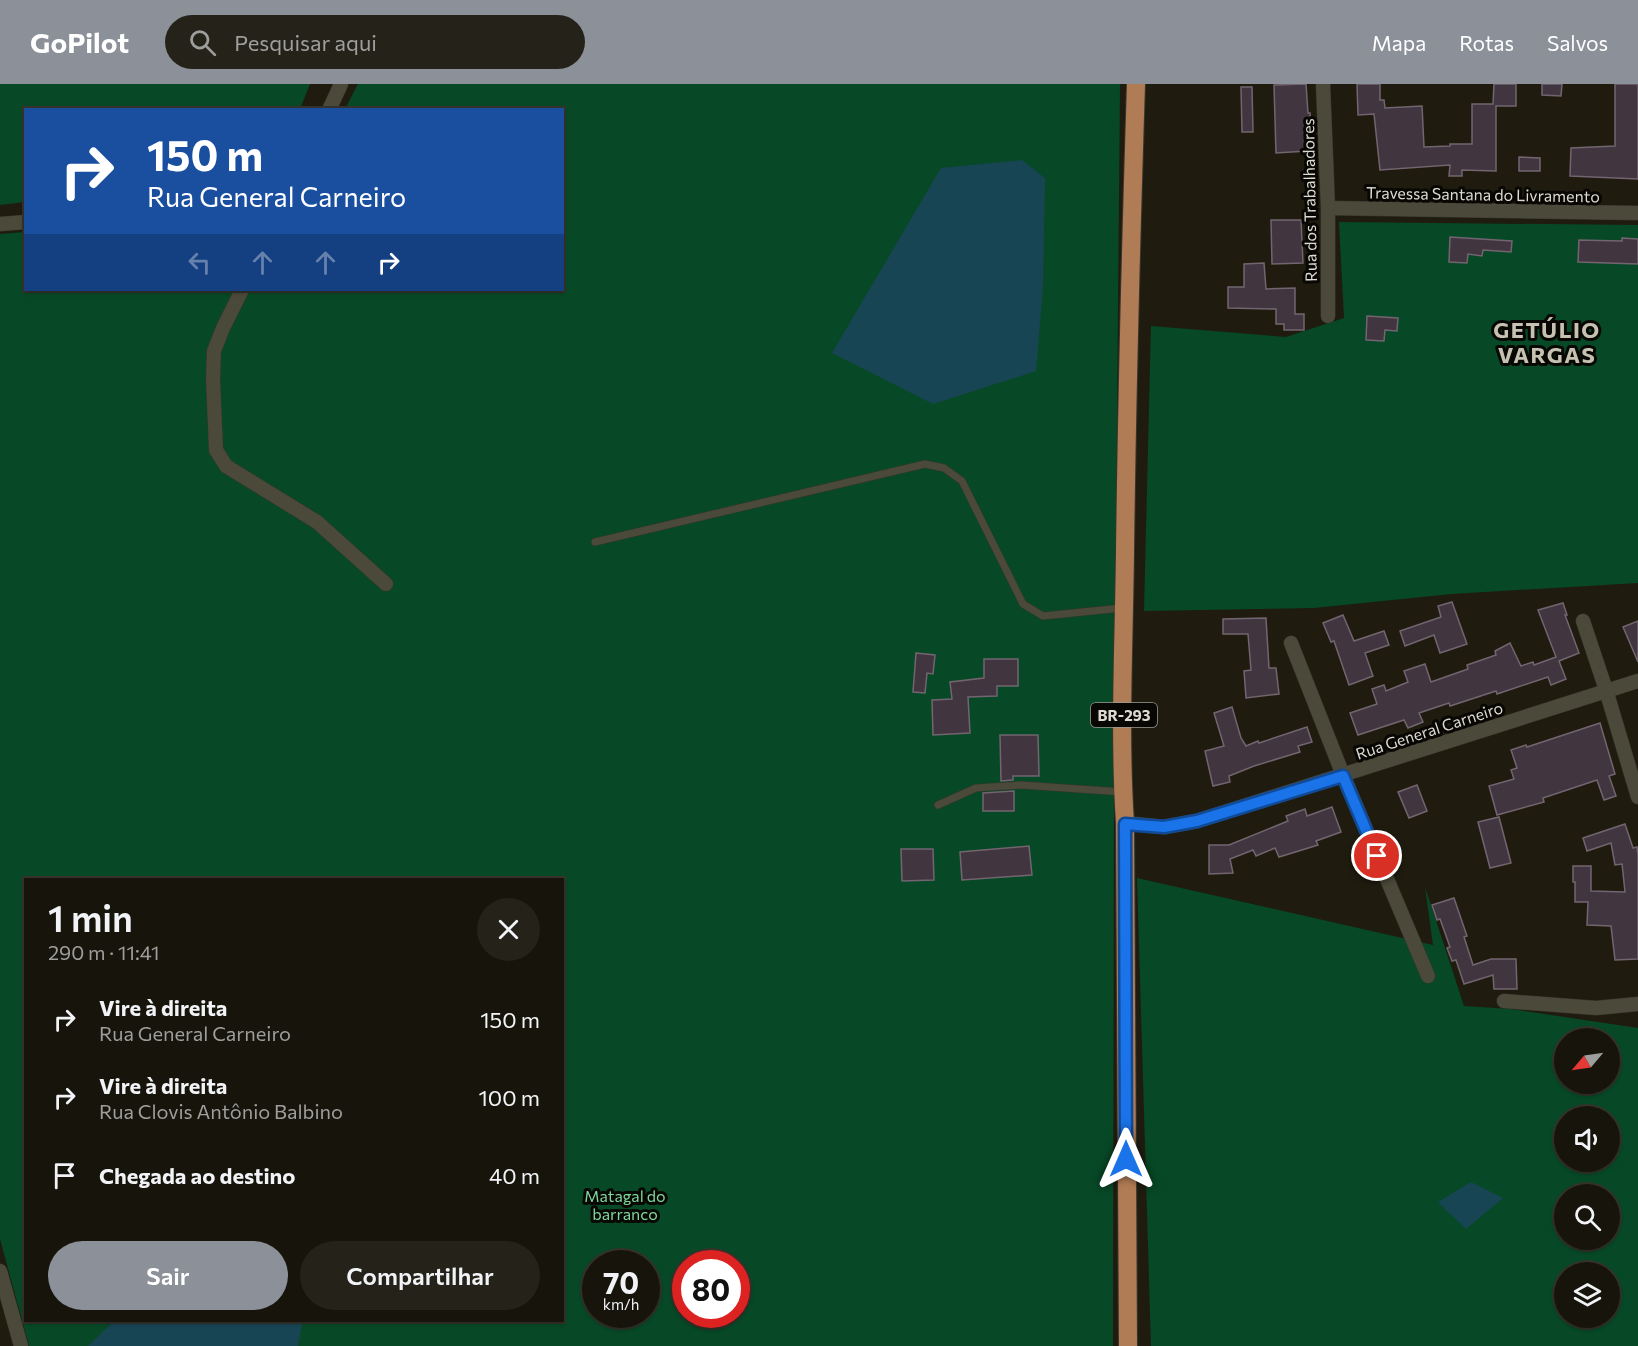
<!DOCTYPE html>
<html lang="pt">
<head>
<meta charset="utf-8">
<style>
  body { margin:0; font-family:Commissioner,sans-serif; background:#242219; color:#f1f3f6; height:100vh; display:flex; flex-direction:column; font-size:22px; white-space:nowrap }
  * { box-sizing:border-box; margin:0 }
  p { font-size:20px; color:#9e9f9d }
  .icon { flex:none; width:33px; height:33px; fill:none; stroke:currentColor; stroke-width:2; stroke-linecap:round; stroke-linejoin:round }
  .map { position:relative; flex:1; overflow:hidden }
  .side { position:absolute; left:24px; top:794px; width:540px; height:444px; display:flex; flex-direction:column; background:#17150b; border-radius:0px; box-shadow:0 2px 4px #0004,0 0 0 2px #36342c }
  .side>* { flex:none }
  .hud { position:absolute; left:24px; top:24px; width:540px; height:183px; border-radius:0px; box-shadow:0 2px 4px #0004,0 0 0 2px #36342c; background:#1a4fa0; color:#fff; overflow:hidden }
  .needle { width:39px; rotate:241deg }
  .controls { position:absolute; left:1554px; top:944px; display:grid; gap:12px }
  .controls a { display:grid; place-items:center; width:66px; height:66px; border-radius:50%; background:#17150b; box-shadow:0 2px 4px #0004,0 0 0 2px #36342c; font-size:30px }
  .speed { position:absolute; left:582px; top:1166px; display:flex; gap:12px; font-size:30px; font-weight:700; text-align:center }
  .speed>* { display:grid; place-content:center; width:78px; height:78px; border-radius:50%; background:#17150b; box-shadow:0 2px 4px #0004,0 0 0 2px #36342c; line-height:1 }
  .speed small { font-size:15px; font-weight:400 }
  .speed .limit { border:9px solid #d22; background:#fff; color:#111 }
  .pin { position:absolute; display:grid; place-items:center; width:51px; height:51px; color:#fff; margin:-26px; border:3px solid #fff; border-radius:50%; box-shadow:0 2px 6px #0007 }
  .me { position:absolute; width:66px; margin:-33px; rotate:0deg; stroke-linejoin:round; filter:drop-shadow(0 0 4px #0008) }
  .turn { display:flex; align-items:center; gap:21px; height:126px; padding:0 24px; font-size:27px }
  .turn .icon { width:78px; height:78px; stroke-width:2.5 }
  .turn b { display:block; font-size:42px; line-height:51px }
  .lanes { display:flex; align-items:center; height:57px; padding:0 24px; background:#0003; justify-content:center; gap:30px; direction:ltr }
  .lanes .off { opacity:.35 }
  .round { display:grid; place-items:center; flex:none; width:63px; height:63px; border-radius:32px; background:#242219 }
  .summary { display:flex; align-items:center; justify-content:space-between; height:102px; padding:0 24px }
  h1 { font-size:36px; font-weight:600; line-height:45px }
  .button { display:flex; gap:12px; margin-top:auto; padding:12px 24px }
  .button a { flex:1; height:69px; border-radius:36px; background:#8c9099; color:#fff; font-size:24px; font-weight:600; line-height:69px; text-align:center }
  .button a+a { background:#242219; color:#f1f3f6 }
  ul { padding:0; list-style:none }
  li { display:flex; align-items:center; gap:18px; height:78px; padding:0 24px }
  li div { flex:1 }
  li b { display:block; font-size:22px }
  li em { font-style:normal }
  header { display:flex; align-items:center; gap:36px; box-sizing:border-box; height:84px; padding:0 30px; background:#8c9099; color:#fff }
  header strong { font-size:28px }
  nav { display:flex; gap:33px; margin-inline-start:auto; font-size:21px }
  .search { width:420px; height:54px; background:#242219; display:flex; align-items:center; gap:15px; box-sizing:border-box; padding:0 21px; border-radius:33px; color:#9e9f9d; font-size:22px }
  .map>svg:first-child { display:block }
  .green { fill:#074826; fill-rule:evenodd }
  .water { fill:#184554 }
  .building { fill:#413540; stroke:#726570; stroke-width:1.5 }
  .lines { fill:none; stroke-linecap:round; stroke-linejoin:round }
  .service-casing { stroke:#38362e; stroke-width:8 }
  .minor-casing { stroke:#38362e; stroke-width:15 }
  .trunk-casing { stroke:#38362e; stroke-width:20 }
  .service { stroke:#4b4939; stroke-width:7 }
  .minor { stroke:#4b4939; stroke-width:14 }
  .trunk { stroke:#b07c55; stroke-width:18 }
  .route-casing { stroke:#114b97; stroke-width:15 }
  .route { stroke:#1a73e8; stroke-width:10 }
  .labels { text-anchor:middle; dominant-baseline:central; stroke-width:6; stroke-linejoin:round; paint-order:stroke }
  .shield { fill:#080703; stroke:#9d9b94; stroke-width:1.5 }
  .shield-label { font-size:15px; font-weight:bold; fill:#dddbd2 }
  .street-label { font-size:16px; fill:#dddbd2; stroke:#080703 }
  .park-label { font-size:16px; fill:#7fd99e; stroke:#080703 }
  .district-label { font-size:22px; font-weight:bold; letter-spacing:1.5px; fill:#c5c2b1; stroke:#080703 }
</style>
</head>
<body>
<header>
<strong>GoPilot</strong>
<div class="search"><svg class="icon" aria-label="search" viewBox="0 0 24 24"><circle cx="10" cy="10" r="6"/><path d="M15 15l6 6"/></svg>Pesquisar aqui</div>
<nav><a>Mapa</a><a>Rotas</a><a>Salvos</a></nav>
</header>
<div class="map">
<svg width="1638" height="1262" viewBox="0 0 1638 1262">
  <rect width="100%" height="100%" fill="#1f1c0f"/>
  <g class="green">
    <path d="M 0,0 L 310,0 L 300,25 L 26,26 L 25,118 L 0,121 Z"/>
    <path d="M 358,0 L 1120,0 L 1114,680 L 1113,1262 L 29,1262 L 0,1155 L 0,150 L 25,148 L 26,206 L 562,206 L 562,26 L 345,25 ZM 26,795 L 562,795 L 562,1236 L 26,1236 ZM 596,1179 L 646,1179 L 646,1230 L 596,1230 ZM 686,1179 L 736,1179 L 736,1230 L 686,1230 Z"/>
    <path d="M 1339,138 L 1638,141 L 1638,499 L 1451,510 L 1314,524 L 1144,527 L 1151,242 L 1286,253 L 1344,234 Z"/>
    <path d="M 1137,794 L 1433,861 L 1425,803 L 1464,922 L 1511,925 L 1638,944 L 1638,1262 L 1151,1262 ZM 1564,954 L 1610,954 L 1610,999 L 1564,999 ZM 1564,1032 L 1610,1032 L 1610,1077 L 1564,1077 ZM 1564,1110 L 1610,1110 L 1610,1155 L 1564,1155 ZM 1564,1188 L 1610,1188 L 1610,1233 L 1564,1233 Z"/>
  </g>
  <g class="water">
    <path d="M 1022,76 L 1045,94 L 1043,202 L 1036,287 L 933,320 L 832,269 L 941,84 Z"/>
    <path d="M 1471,1098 L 1503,1114 L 1466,1145 L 1438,1118 Z"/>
    <path d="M 115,1236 L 303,1236 L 298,1262 L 88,1262 Z"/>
  </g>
  <g class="building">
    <path d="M 1306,0 L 1308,29 L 1310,29 L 1311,43 L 1306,43 L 1307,67 L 1276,69 L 1274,1 Z"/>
    <path d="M 1357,0 L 1380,0 L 1380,16 L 1384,16 L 1385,24 L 1422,22 L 1424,63 L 1450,62 L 1450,60 L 1472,60 L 1472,20 L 1493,20 L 1494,0 L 1516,0 L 1516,22 L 1496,22 L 1496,87 L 1462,86 L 1462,92 L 1449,92 L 1450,81 L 1380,86 L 1374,30 L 1358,31 Z"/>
    <path d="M 1542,0 L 1562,0 L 1561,12 L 1542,11 Z"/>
    <path d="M 1615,0 L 1638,0 L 1638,95 L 1570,92 L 1571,64 L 1615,62 Z"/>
    <path d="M 1241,3 L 1252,3 L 1253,48 L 1242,48 Z"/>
    <path d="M 1519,73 L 1540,74 L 1540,87 L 1519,87 Z"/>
    <path d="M 1271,136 L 1301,136 L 1303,179 L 1272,180 Z"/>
    <path d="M 1450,153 L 1512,157 L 1511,168 L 1483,166 L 1482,172 L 1468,170 L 1467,179 L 1449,178 Z"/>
    <path d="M 1622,154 L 1638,155 L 1638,180 L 1578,178 L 1579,156 L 1622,157 Z"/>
    <path d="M 1264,179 L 1266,205 L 1295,204 L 1295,230 L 1304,230 L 1304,246 L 1284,246 L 1284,240 L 1276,240 L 1276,225 L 1228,224 L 1228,203 L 1244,203 L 1244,180 Z"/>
    <path d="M 1367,232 L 1398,234 L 1397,247 L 1385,246 L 1384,257 L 1366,256 Z"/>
    <path d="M 1452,518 L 1467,560 L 1440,569 L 1434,551 L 1405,562 L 1400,547 L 1441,533 L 1438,522 Z"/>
    <path d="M 1563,519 L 1567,531 L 1565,531 L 1579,569 L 1559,577 L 1566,595 L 1551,601 L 1548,593 L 1497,610 L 1496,607 L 1450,622 L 1449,619 L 1419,629 L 1423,638 L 1408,644 L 1404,636 L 1358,651 L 1350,629 L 1377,620 L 1372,605 L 1384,601 L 1386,607 L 1408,598 L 1404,587 L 1425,580 L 1431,598 L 1468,585 L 1467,581 L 1496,571 L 1495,567 L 1510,559 L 1521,582 L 1533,578 L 1534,581 L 1556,573 L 1538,526 Z"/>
    <path d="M 1343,531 L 1354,557 L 1384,547 L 1389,561 L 1365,569 L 1373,592 L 1349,601 L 1334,557 L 1331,558 L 1323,539 Z"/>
    <path d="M 1266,534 L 1269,584 L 1276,584 L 1279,610 L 1246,614 L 1244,587 L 1251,586 L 1248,550 L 1223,550 L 1223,535 Z"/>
    <path d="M 1638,537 L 1638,578 L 1623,543 Z"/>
    <path d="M 916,569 L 935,571 L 933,590 L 927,589 L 925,609 L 913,608 Z"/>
    <path d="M 984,575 L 1018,575 L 1018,602 L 997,602 L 997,612 L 968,613 L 970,649 L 933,651 L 932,616 L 952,615 L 950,598 L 984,594 Z"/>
    <path d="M 1232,623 L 1241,654 L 1246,662 L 1258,657 L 1259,659 L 1307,643 L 1312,658 L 1298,662 L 1300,668 L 1254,682 L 1229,692 L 1230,698 L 1213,702 L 1205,667 L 1224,662 L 1214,629 Z"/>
    <path d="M 1600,639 L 1615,690 L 1609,692 L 1616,712 L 1604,716 L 1597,696 L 1543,714 L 1544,718 L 1497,731 L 1489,702 L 1514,695 L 1511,686 L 1517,684 L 1511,666 L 1526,661 L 1527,663 Z"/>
    <path d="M 1000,651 L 1038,651 L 1039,692 L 1013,692 L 1013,696 L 1001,697 Z"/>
    <path d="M 1417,701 L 1427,727 L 1409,734 L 1398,708 Z"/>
    <path d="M 1014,707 L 1014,727 L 983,727 L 983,709 Z"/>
    <path d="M 1332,723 L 1341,748 L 1316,757 L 1318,761 L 1279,773 L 1275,764 L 1256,772 L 1253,766 L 1230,775 L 1233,789 L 1209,790 L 1209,761 L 1229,761 L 1288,737 L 1286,732 L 1305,725 L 1307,732 Z"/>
    <path d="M 1499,733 L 1511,779 L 1490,784 L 1478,738 Z"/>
    <path d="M 1625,740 L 1633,764 L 1637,763 L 1638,772 L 1638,875 L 1615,876 L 1611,842 L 1587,841 L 1588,818 L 1575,818 L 1575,798 L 1573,798 L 1573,782 L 1591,782 L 1591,807 L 1625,808 L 1622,780 L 1615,781 L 1611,759 L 1587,767 L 1583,754 Z"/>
    <path d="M 1029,762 L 1032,791 L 962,796 L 960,768 Z"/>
    <path d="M 901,765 L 933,765 L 934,796 L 902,797 Z"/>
    <path d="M 1454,814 L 1467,852 L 1464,853 L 1473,881 L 1491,875 L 1516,875 L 1517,905 L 1494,905 L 1493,891 L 1464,900 L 1456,876 L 1452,877 L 1447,864 L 1450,863 L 1440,835 L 1437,836 L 1432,821 Z"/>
  </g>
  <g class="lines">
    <defs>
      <g id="service">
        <path d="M 595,458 L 925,380 L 944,384 L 962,397 L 1023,520 L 1043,532 L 1122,524"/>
        <path d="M 938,721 L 976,704 L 1021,701 L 1123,708"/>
      </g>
      <g id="minor">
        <path d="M 1323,0 L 1328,124 L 1328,232"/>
        <path d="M 329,26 L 341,0"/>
        <path d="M 1328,124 L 1638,129"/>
        <path d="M 0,140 L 26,138"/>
        <path d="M 242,206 L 223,244 L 214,267 L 213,295 L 216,366 L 226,382 L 317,438 L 386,500"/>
        <path d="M 1583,537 L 1606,606 L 1638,713"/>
        <path d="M 1291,559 L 1343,691 L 1428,892"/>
        <path d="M 1125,739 L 1164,743 L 1197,737 L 1638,597"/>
        <path d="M 1504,917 L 1596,924 L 1638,920"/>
        <path d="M 0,1187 L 21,1262"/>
      </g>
      <path id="trunk" d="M 1128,1262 L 1125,739 C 1119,649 1124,558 1125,467 C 1127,311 1131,156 1136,0"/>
    </defs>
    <use href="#service" class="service-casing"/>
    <use href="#minor" class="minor-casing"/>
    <use href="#trunk" class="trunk-casing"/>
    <use href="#service" class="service"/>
    <use href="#minor" class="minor"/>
    <use href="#trunk" class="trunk"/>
  </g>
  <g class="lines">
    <defs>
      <path id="route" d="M 1126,1075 L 1125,740 L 1164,743 L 1197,737 L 1343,692 L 1377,772"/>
    </defs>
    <use href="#route" class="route-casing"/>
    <use href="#route" class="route"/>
  </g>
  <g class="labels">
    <rect class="shield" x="1091" y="619" width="66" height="24" rx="4.5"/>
    <g class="shield-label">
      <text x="1124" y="631">BR-293</text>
    </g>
    <g class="street-label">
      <text transform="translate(1483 110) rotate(1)">Travessa Santana do Livramento</text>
      <text transform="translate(1309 116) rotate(-91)">Rua dos Trabalhadores</text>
      <text transform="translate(1429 646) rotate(-18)">Rua General Carneiro</text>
    </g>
    <g class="park-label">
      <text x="625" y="1111">Matagal do<tspan x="625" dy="18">barranco</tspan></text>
    </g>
    <g class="district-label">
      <text x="1547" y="245">GETÚLIO<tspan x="1547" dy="25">VARGAS</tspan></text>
    </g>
  </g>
</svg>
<div class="controls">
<a><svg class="needle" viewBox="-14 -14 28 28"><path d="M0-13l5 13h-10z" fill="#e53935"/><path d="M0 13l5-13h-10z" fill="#9e9f9d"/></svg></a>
<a><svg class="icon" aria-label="sound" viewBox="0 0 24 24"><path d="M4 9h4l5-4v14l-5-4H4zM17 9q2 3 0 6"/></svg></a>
<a><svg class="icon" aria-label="search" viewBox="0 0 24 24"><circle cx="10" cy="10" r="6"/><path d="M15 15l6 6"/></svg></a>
<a><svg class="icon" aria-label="layers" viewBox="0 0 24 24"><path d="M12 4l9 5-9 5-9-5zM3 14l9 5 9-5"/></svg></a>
</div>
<div class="speed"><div>70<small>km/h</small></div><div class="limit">80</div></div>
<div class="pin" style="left:1377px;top:772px;background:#d93025"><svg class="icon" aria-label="arrive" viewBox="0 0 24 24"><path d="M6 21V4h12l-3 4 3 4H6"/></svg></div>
<svg class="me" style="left:1126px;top:1075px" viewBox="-20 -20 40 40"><path d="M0-17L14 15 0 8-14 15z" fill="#1a73e8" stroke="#fff" stroke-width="4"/></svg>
<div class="hud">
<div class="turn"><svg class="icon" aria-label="right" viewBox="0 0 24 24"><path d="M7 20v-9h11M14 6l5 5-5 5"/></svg><div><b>150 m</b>Rua General Carneiro</div></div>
<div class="lanes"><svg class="icon off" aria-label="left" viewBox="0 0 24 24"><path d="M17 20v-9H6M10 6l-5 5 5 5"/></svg><svg class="icon off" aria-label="ahead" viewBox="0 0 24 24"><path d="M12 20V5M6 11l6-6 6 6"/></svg><svg class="icon off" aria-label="ahead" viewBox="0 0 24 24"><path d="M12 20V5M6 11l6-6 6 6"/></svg><svg class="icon" aria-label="right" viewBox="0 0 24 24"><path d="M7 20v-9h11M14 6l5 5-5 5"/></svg></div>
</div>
<section class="side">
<div class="summary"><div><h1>1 min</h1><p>290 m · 11:41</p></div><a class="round"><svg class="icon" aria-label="close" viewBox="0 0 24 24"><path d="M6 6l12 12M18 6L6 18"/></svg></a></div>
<ul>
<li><svg class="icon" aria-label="right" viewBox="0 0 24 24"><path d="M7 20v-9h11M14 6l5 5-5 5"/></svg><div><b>Vire à direita</b><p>Rua General Carneiro</p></div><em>150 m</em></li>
<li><svg class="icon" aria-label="right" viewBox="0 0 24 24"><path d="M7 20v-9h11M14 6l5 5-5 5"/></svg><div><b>Vire à direita</b><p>Rua Clovis Antônio Balbino</p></div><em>100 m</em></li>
<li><svg class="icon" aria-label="arrive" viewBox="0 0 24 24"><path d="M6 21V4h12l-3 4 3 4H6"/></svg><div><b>Chegada ao destino</b></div><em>40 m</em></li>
</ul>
<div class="button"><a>Sair</a><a>Compartilhar</a></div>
</section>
</div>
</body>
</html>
